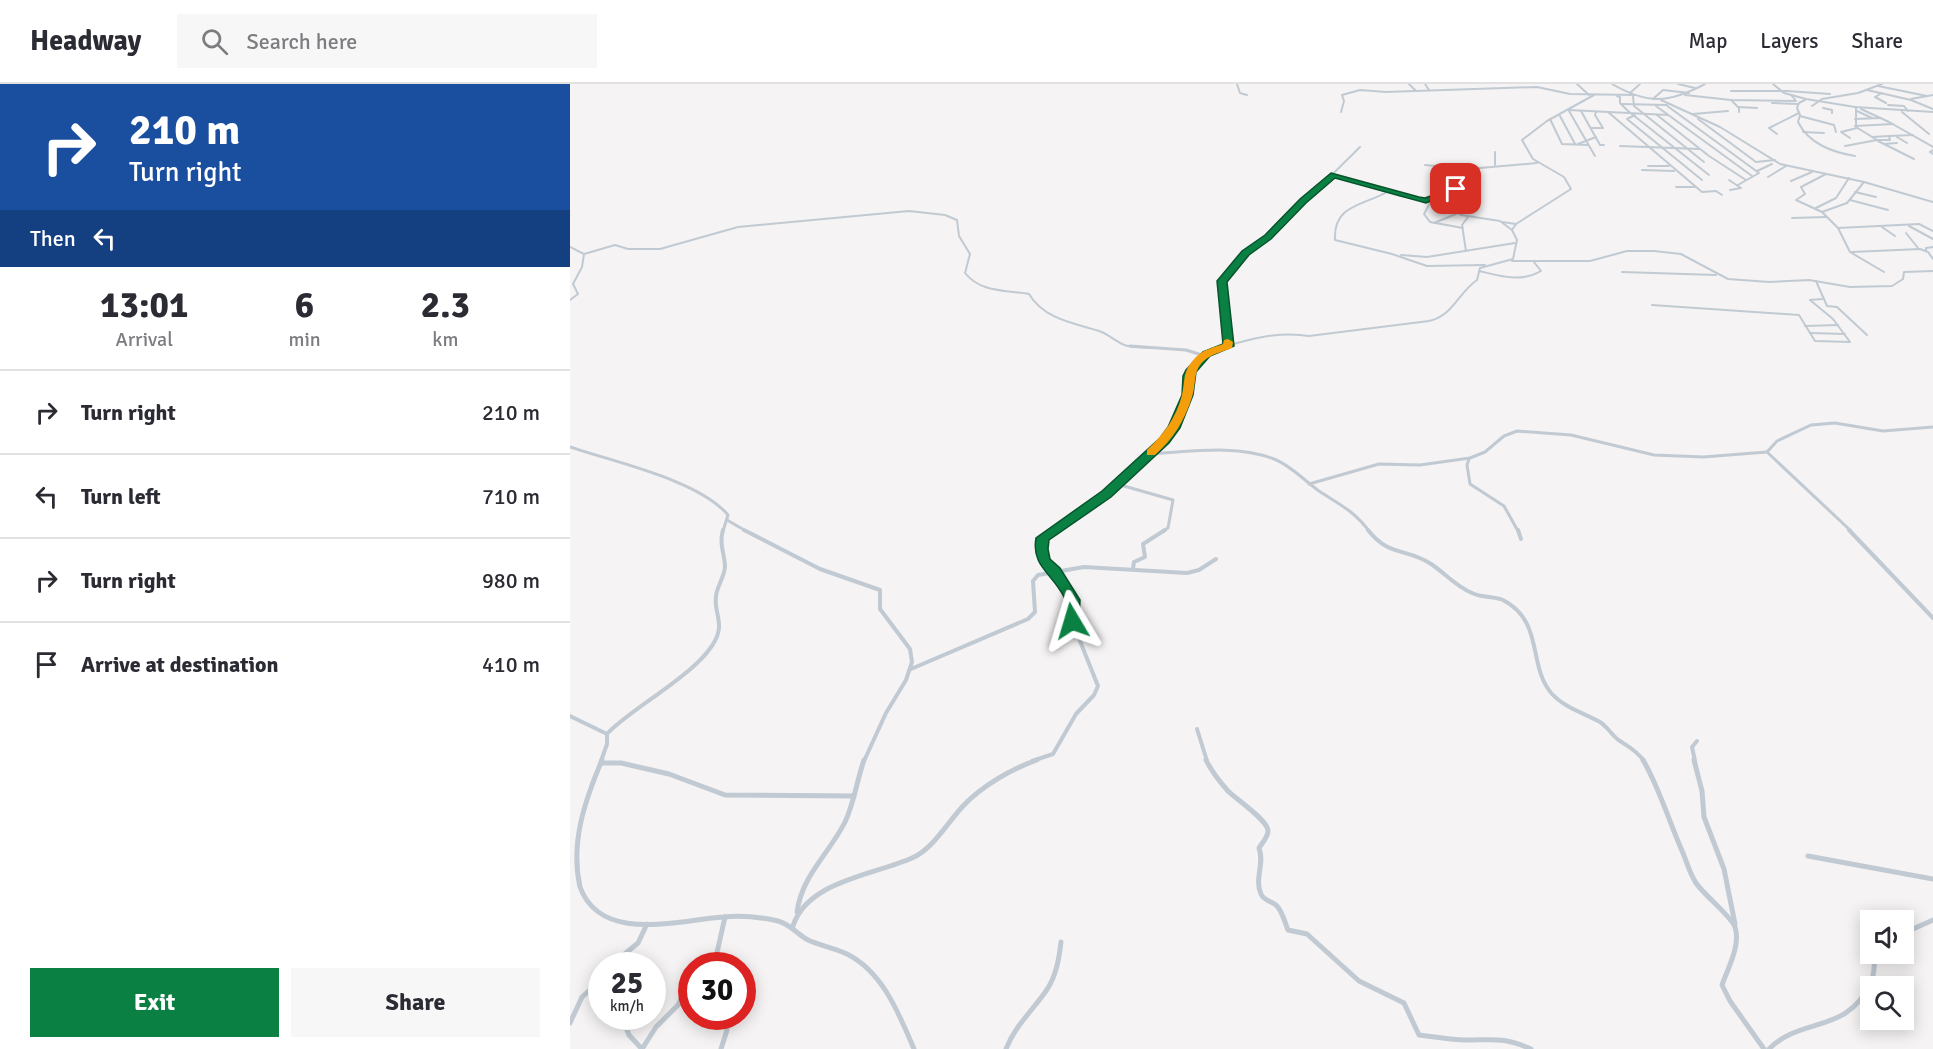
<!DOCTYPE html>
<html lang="en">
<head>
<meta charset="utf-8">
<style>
  body { margin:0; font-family:Signika,sans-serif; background:#f7f7f7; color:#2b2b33; height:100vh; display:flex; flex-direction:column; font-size:22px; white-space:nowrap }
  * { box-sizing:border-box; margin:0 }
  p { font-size:20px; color:#7c7c81 }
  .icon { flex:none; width:33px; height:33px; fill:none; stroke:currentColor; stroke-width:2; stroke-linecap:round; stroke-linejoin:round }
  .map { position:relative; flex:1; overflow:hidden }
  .sheet { display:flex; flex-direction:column; background:#fff; width:570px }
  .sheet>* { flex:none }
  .hud { background:#1a4fa0; color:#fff; overflow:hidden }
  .tools { position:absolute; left:1290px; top:826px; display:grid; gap:12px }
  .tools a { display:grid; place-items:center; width:54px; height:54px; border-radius:0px; background:#fff; box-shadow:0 3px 15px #0003; font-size:30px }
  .speed { position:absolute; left:18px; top:868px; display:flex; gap:12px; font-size:30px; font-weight:700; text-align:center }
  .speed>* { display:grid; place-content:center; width:78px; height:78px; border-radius:50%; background:#fff; box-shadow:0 3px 15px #0003; line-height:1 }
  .speed small { font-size:15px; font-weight:400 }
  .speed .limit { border:9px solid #d22; background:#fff; color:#111 }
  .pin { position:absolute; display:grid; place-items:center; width:51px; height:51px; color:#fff; margin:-26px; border-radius:12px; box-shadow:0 3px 9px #0006 }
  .me { position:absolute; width:66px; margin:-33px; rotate:353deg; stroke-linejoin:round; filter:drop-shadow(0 0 4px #0008) }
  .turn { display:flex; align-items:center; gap:21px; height:126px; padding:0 30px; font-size:27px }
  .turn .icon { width:78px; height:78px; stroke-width:2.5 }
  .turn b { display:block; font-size:42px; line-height:51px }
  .then { display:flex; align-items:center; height:57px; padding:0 30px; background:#0003; gap:12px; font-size:22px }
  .eta { display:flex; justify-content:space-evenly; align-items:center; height:102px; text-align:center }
  .eta b { font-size:36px; font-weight:700; line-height:42px }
  .primary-button { display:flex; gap:12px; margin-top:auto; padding:12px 30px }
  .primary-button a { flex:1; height:69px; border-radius:0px; background:#0b8043; color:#fff; font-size:24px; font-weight:700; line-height:69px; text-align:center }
  .primary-button a+a { background:#f7f7f7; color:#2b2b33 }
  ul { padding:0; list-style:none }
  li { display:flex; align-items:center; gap:18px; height:84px; padding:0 30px; border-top:2px solid #e1e1e2 }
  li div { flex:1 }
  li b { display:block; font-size:22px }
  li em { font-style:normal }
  header { display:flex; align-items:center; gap:36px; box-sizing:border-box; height:84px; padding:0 30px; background:#fff; border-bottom:2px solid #e1e1e2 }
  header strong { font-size:28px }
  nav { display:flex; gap:33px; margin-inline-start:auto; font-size:21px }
  .search { width:420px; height:54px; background:#f7f7f7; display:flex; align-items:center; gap:15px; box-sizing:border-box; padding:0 21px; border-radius:0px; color:#7c7c81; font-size:22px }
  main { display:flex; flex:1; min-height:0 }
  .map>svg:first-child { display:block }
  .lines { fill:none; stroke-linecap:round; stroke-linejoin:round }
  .minor-far3 { stroke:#c1cad2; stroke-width:2 }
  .minor-far2 { stroke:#c1cad2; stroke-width:3 }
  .minor-far1 { stroke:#c1cad2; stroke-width:4 }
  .minor { stroke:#c1cad2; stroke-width:5 }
  .route { fill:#0b8043; stroke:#07532c; stroke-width:1.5 }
  .slow { fill:#f59e0b }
</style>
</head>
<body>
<header>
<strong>Headway</strong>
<div class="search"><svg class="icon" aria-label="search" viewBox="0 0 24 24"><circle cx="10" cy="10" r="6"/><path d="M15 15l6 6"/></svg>Search here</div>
<nav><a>Map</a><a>Layers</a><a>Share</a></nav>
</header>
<main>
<section class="sheet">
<div class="hud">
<div class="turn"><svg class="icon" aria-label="right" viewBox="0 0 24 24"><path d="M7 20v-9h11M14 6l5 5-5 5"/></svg><div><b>210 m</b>Turn right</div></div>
<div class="then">Then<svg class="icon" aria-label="left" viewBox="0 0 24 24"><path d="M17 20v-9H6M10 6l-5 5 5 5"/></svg></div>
</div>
<div class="eta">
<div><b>13:01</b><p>Arrival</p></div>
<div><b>6</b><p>min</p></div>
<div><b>2.3</b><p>km</p></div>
</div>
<ul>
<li><svg class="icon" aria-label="right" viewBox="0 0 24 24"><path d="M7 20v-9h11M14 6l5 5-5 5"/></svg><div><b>Turn right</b></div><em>210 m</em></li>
<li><svg class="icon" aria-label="left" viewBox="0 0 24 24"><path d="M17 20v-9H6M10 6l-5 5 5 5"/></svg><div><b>Turn left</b></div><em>710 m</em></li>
<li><svg class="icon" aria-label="right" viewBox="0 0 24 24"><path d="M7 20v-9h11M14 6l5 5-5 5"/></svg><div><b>Turn right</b></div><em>980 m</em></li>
<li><svg class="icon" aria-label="arrive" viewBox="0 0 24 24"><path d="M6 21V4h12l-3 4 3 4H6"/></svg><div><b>Arrive at destination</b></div><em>410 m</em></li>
</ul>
<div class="primary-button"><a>Exit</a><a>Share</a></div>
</section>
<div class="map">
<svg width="1363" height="965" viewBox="0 0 1363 965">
  <rect width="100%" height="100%" fill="#f5f3f3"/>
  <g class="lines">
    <g class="minor-far3">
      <path d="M 667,0 L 670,9 L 677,11"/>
      <path d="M 839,0 L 845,6"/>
      <path d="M 855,0 L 859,6"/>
      <path d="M 1007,0 L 1019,11"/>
      <path d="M 1042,0 C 1078,21 1099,19 1135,0"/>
      <path d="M 1108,0 L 1125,4"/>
      <path d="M 1203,0 L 1214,9 L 1236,15 L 1285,23 L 1363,28"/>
      <path d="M 1308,2 L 1357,12"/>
      <path d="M 1297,6 L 1341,16 L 1363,25"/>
      <path d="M 1161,7 L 1217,7"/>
      <path d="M 1217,7 L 1260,10"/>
      <path d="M 1060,9 L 1070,0"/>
      <path d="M 1312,9 L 1305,13 L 1316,19"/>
      <path d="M 1115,11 L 1161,16 L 1226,17 L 1222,12"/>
      <path d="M 1047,12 L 1050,13 L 1050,19 L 1058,27 L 1139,91"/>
      <path d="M 1063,12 L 1064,22 L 1134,78"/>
      <path d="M 1083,15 L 1093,6 L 1119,9"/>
      <path d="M 1341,15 L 1363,11"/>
      <path d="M 1091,16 L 1150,43 L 1210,80 L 1294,98 L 1363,118"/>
      <path d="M 1161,16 L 1169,24 L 1169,28"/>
      <path d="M 1235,16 L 1229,19 L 1227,24 L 1230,31 L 1228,38 C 1239,60 1262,68 1285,72"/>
      <path d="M 1202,19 L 1228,20"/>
      <path d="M 1051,20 L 1097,21"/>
      <path d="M 1096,21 L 1189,89 L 1168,101"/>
      <path d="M 1318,21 L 1334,22 L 1338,27"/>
      <path d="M 1086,22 L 1182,92"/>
      <path d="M 1242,22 L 1252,15 L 1288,9 L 1312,0"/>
      <path d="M 1168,23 L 1187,24"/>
      <path d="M 1253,24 L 1262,26 L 1262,29"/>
      <path d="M 1291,25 L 1319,38 L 1363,63"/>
      <path d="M 999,26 L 1098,31"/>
      <path d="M 999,27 L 1025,72"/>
      <path d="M 1011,27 L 1030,61 L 1034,61"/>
      <path d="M 1287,27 L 1302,34"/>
      <path d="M 771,28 L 774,17 L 772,11 L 790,6 L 816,8 L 967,3 L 1000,10 L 1065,11"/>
      <path d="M 1038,28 L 1132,108 L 1146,107 L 1152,111"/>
      <path d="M 1332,28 L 1359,50"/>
      <path d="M 1123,30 L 1158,27"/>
      <path d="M 1065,31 L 1057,35 L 1132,96"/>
      <path d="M 1087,31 L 1139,72 L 1176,96"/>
      <path d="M 990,32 L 1005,60"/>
      <path d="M 1230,32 L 1264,41 L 1266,48"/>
      <path d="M 980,35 L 992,60 L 1018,61"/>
      <path d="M 1128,35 L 1186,78 L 1205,76"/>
      <path d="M 1285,35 L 1311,34"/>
      <path d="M 1285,42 L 1323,40"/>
      <path d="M 1022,44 L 1033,44 L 1025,31 L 1026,28"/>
      <path d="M 1233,48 L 1254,49"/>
      <path d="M 1207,50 L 1199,44 L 1229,29"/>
      <path d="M 1302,53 L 1319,52"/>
      <path d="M 1327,53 L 1337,59"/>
      <path d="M 1280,54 L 1271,48 L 1287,44"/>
      <path d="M 1307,56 L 1320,56 L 1319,52 L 1343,51"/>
      <path d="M 1308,57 L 1344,75"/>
      <path d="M 1008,60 L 1026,53"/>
      <path d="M 1314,60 L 1327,59"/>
      <path d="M 1050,62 L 1129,65"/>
      <path d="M 1275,62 L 1307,56 L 1286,43 L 1286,23"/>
      <path d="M 1363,66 L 1360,68 L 1363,70"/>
      <path d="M 925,68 L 925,81"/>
      <path d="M 855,81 L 898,85 L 967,79"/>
      <path d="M 1078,82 L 1099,82"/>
      <path d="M 1072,86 L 1104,87"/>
      <path d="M 1187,87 L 1202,80"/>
      <path d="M 1256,90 L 1231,103 L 1235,110 L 1226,116 L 1252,128 L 1268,144 L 1280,168 L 1314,188"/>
      <path d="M 764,91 L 830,112 L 869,117 L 891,131 L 930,137 L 942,146"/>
      <path d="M 1198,93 L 1216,82"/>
      <path d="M 1159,96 L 1171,104 L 1160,106"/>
      <path d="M 1221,97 L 1242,88"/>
      <path d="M 1106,103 L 1125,103"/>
      <path d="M 817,108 C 792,122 763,121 765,156 L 822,170 L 857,182 L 915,181"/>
      <path d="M 1285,108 L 1306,113"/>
      <path d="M 859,115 L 892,103 L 904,102"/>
      <path d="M 1280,116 L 1318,126"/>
      <path d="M 861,117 L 854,130 L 860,138 L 893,144"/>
      <path d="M 1246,124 L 1266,114 L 1279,94"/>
      <path d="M 1252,128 L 1277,119 L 1294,98"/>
      <path d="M 1222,134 L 1256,133"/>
      <path d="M 932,138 L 946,140"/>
      <path d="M 864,139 L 886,130"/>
      <path d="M 1339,142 L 1363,155"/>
      <path d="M 1312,143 L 1325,152"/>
      <path d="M 1268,144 L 1349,140 L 1363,147"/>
      <path d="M 1336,149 L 1348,164"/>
      <path d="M 0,163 L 14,170 L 12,183 L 3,200 L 8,210 L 0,216"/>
      <path d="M 1356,166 L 1356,164 L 1363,163"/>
      <path d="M 896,167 L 892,141 L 898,133"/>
      <path d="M 1282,168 L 1350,165 L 1358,168 L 1363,175"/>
      <path d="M 14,170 L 45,161 L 58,165 L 90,165 L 168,143 L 339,127 L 375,131 L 387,136 L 389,152 L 400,170 L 395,189 C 411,209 436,206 459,210 C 474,235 503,239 529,247 C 539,250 548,260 558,262 C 566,264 575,263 582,264"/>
      <path d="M 831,171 L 857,173 L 945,159"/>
      <path d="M 942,177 L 1020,177 L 1057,167 L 1084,167 L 1111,170 L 1158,195 L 1199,198 L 1239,196 L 1280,203 L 1322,202 L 1333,195 L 1334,188 L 1363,187"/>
      <path d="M 909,187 C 931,192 950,199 971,187 L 964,178"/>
      <path d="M 1052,188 L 1146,191"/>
      <path d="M 1246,197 L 1257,222 L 1267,223 L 1297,251"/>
      <path d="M 1082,221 L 1229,231 L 1245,257 L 1280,258 L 1263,235 L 1240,216 L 1252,215"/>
      <path d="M 1235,242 L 1268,241"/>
      <path d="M 1240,249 L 1275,250"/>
      <path d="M 658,262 L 653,195 L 679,165 L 701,151 L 790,63"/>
      <path d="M 650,264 C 679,255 709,247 739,252 L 859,237 C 883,232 888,209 907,196 L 910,184 L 943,175 L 947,156 L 942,146 L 946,140 L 1001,105 L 994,93 L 963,75 L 952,56 L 977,37 L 1024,11"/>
    </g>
    <g class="minor-far2">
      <path d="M 632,273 L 640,267 L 655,262"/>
      <path d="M 0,363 C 44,378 129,396 158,431 L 153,447"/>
      <path d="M 1197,368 L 1207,357 L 1241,341 L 1265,339 L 1313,347 L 1363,343"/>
      <path d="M 580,370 C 619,368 666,360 704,375 C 720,381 735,397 749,407 C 770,421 783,426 799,447"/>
      <path d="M 899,375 L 897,381 L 900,400 L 934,422 L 948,447"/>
      <path d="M 547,400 L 603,416 L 598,444 L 593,447"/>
      <path d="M 739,400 L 809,380 L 850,381 L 900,374 L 915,368 L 934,352 L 947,347 L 1001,351 L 1084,371 L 1133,373 L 1197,368 L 1281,447"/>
      <path d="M 157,436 L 176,447"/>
      <path d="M 481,447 L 537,410 L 594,356 L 604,344 L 618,311 L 619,291 L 632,275 L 632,271 L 616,266 L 560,262"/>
    </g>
    <g class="minor-far1">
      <path d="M 174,446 L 250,485 L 310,506 L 310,525 L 340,565 L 342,578 L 336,596 L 316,629 L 294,677"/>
      <path d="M 798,446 C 819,473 837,464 861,480 C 875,489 885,502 902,509 C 912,514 924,512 933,516 C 975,538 957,582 982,610 C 995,624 1014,629 1030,638 C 1038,643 1042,652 1050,657 C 1059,663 1067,667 1074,677"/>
      <path d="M 948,446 L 951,455"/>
      <path d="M 1279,446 L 1363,534"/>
      <path d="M 563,485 L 564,478 L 575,473 L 573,460 L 595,446"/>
      <path d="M 341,585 L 458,535 L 465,528 L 463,497 L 468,491 L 514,483 L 617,489 L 629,486 L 646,475"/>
      <path d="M 0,632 L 37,650"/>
      <path d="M 627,645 L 637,677"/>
      <path d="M 31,677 L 37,660 L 37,650 C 62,622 146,581 149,544 C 150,534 144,523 146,512 C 147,502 155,492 155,482 C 154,468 149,459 153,446"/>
      <path d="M 462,677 L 483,670 L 506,630 L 524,611 L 528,602 L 502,537 L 501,512 L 486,488 L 474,477 L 472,457 L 483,446"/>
      <path d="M 1125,677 L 1122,663 L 1127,657"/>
    </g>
    <g class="minor">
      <path d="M 32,676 C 15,716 0,759 10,803 C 31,860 108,836 153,833 C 171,831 190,833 208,837 C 220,840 227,850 238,856 C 251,862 265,864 277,870 C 313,888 329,930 344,965"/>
      <path d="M 636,676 C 642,688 649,697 658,707 C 667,716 698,736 698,747 C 698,753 692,759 689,764 C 695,779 684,795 691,810 C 693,816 701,817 706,821 C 712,826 715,839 718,846 L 737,850 L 789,897 L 834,919 L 849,951 C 864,953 881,956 896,956 C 925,956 934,953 961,965"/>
      <path d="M 1073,676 C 1090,705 1099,738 1113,769 C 1117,779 1120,790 1126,799 C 1134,811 1162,833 1165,843 C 1171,861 1158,884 1152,901 L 1160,917 L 1194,965"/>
      <path d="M 1124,676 L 1132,707 L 1134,733 L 1154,785 L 1165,840"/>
      <path d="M 31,679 L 51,679 L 99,690 L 155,711 L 284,712"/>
      <path d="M 1238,772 L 1363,795"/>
      <path d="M 227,828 C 232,791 259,770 275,738 C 284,719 287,696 294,676"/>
      <path d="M 223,842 C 237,797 304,791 342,774 C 363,765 378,738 393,722 C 412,702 441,685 467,676"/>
      <path d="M 1334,849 L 1363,836"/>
      <path d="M 45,882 L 51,873 L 68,859 L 77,840"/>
      <path d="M 144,882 L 155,833"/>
      <path d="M 52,933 L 59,951 L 72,965"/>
      <path d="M 0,939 L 12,913 L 32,895"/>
      <path d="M 72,965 L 86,943 L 108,921 L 121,894"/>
      <path d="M 151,965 L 157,946 L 156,933"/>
      <path d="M 436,965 C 445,942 462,927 476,907 C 486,893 489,875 491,858"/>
      <path d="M 1199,965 C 1232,932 1277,951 1301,898 C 1305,890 1304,878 1305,870"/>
    </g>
  </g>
  <path class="route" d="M 761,89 L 849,113 L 855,114 L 886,103 L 891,105 L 856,119 L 765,94 L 736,119 L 701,155 L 679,171 L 657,198 L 664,262 L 640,272 L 626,288 L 623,311 L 610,344 L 599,359 L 541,413 L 479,456 L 478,465 L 480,475 L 490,484 L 510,516 L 509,537 L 502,543 L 497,541 C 493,532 498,521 494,513 C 482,489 461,482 466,454 L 532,407 L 590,354 L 598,343 L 612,311 L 613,292 L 616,286 L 633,268 L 653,260 L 647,197 L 672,167 L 695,151 L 730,115 Z"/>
  <path class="slow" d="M 658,255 L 663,258 L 662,264 C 654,267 643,270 636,275 C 622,285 627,299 622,313 C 615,336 603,355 585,371 L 577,371 L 577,366 C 593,351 607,333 612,311 C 616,293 612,287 627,272 C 633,266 645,263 653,260 L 654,256 Z"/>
</svg>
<div class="tools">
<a><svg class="icon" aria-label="sound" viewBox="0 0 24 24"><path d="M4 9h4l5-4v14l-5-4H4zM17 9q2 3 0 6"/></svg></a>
<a><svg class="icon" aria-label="search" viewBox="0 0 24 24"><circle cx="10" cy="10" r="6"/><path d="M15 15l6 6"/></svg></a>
</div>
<div class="speed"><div>25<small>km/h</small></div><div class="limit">30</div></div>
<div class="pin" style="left:886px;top:105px;background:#d93025"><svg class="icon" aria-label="arrive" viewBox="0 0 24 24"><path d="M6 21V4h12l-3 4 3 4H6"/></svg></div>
<svg class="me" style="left:502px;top:537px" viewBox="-20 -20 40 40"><path d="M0-17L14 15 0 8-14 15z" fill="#0b8043" stroke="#fff" stroke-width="4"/></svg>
</div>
</main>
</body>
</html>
